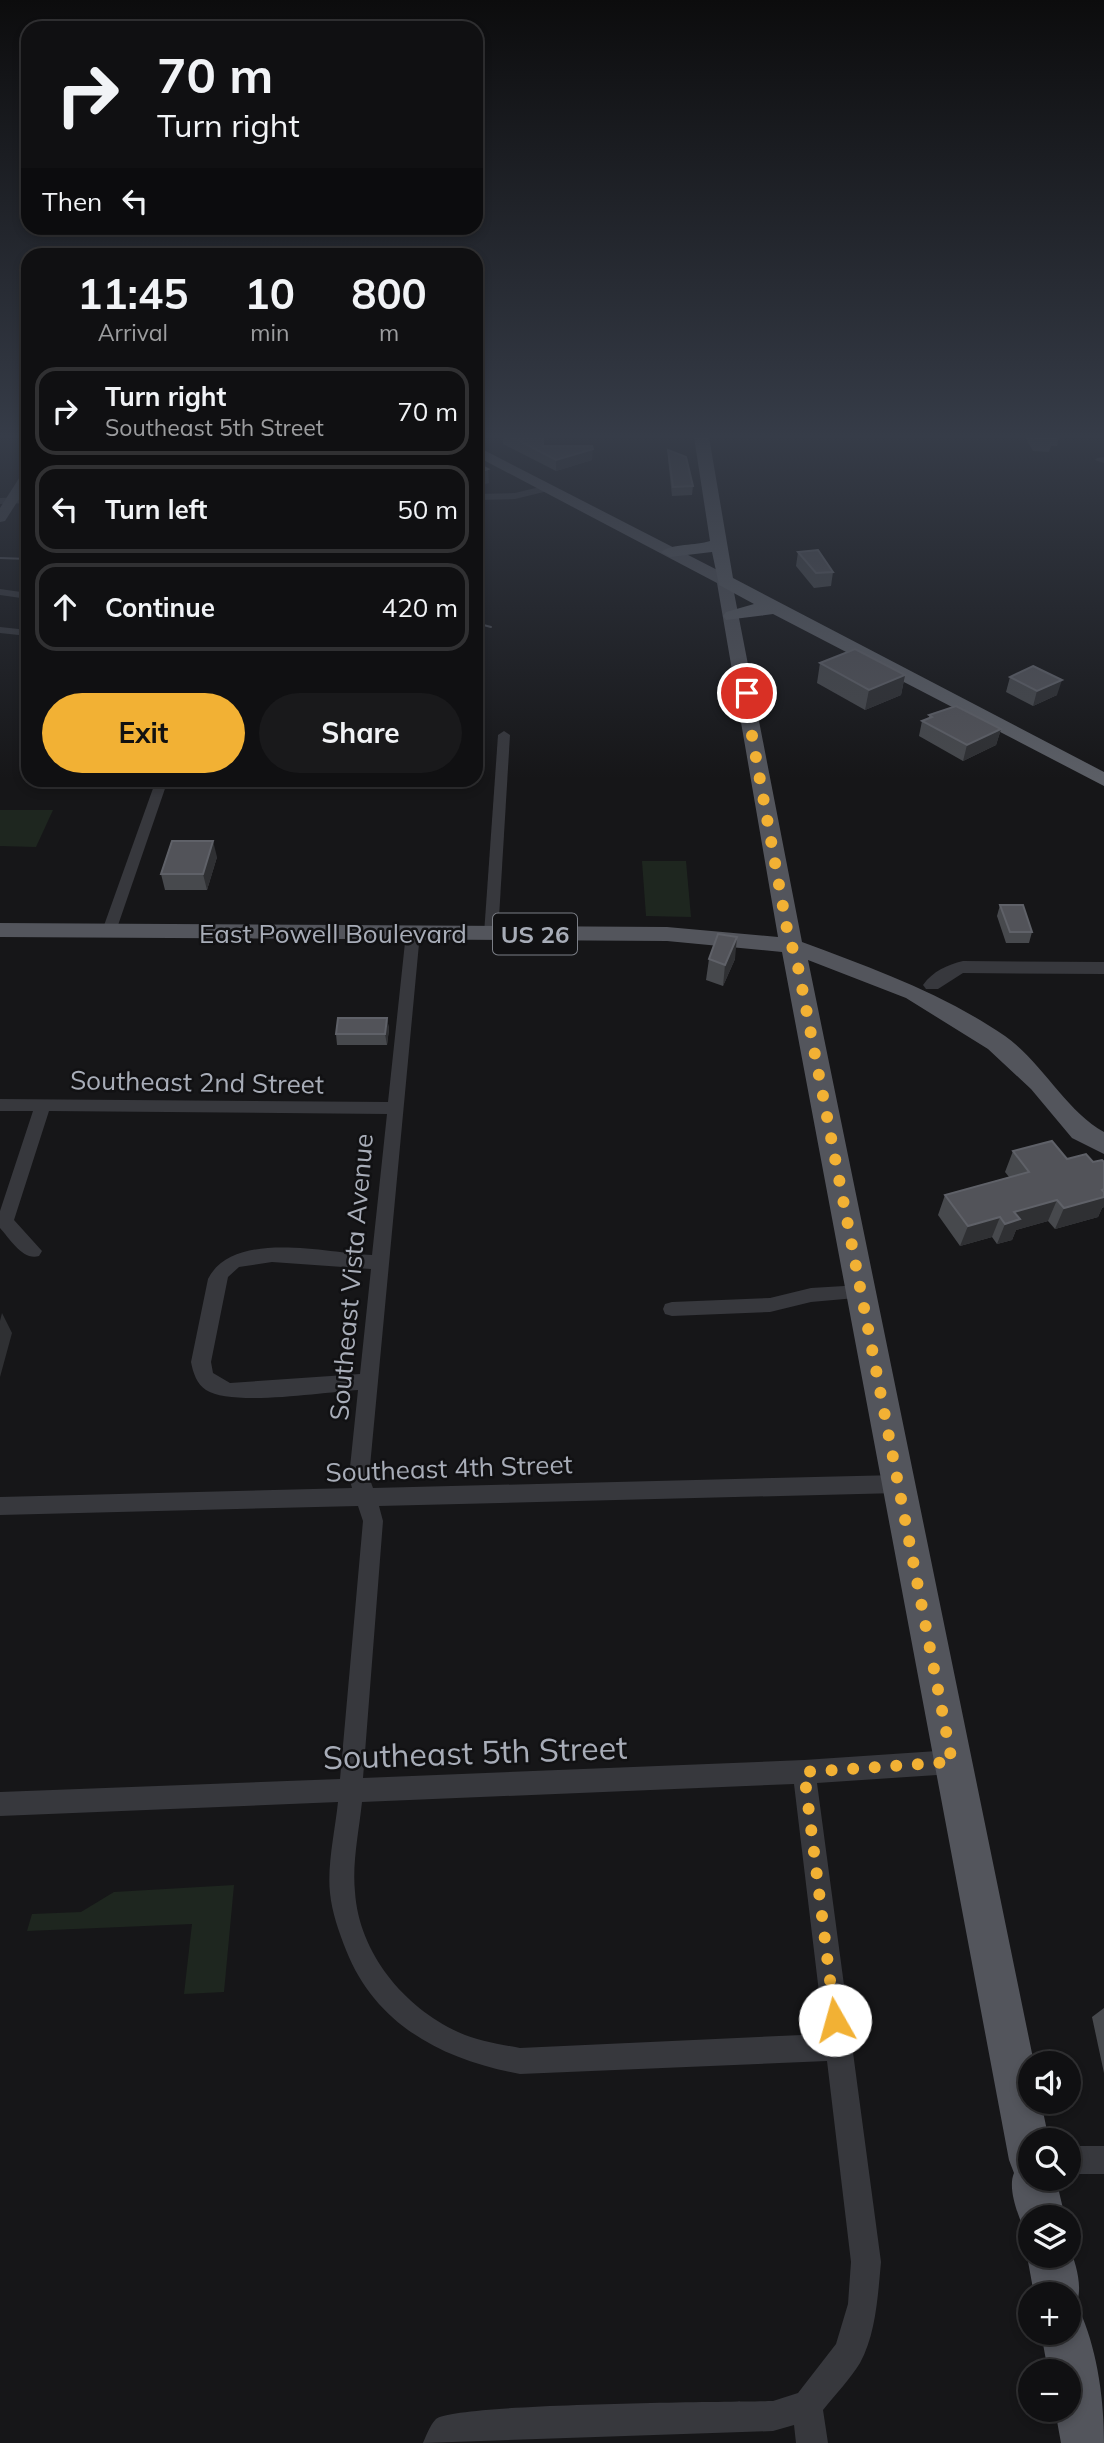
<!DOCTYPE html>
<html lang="en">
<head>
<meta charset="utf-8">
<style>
  body { margin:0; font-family:Mulish,sans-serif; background:#19191b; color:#f1f3f6; height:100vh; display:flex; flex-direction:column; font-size:26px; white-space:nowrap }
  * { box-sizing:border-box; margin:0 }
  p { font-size:23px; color:#9c9d9f }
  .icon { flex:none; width:38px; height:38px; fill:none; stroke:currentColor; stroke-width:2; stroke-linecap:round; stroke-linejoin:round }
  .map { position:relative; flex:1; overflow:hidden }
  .panel { position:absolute; left:21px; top:248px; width:462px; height:539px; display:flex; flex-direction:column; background:#101012; border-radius:21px; box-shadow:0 4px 10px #0003,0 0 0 2px #303032 }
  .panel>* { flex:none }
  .hud { position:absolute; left:21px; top:21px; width:462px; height:214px; border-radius:21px; box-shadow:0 4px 10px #0003,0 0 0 2px #303032; background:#101012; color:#f1f3f6; overflow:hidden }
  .buttons { position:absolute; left:1018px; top:2051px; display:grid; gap:14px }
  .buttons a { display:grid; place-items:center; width:63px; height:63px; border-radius:50%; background:#101012; box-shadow:0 4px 10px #0003,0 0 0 2px #303032; font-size:35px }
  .pin { position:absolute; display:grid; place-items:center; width:60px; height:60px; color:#fff; margin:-30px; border:4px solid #fff; border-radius:50%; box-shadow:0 2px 7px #0007 }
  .me { position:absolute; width:77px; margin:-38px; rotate:353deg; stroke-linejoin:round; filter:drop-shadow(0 0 5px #0008) }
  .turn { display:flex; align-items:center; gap:24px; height:147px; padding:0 21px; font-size:32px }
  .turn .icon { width:91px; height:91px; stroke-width:2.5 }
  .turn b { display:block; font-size:49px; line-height:60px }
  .then { display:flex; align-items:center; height:66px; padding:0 21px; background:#0003; gap:14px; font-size:26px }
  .eta { display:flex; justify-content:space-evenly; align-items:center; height:119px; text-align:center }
  .eta b { font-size:42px; font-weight:700; line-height:49px }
  .primary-button { display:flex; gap:14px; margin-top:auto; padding:14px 21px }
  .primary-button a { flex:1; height:80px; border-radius:42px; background:#f2b134; color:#111; font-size:28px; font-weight:700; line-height:80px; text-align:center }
  .primary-button a+a { background:#19191b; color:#f1f3f6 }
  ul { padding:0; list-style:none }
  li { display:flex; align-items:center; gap:21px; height:88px; margin:0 14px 10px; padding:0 7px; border:4px solid #303032; border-radius:21px }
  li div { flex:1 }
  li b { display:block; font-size:26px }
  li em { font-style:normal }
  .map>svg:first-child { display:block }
  .green { fill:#1e261f }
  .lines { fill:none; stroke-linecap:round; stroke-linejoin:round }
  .minor { fill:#37383d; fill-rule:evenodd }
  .tertiary { fill:#37383d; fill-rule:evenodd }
  .secondary { fill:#45474d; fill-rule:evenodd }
  .primary { fill:#53555c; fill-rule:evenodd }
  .trunk { fill:#5b5e65; fill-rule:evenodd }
  .tram { stroke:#4a4c52; stroke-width:2 }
  .wall { fill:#47494d }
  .shaded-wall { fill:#2f3033 }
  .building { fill:#525359; stroke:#5f6168; stroke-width:2 }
  .route { stroke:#f2b134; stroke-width:12; stroke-dasharray:0 21.6 }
  .labels { text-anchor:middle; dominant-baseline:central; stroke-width:5; stroke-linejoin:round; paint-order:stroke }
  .shield { fill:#111113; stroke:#7b7e86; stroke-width:2 }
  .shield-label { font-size:24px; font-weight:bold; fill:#a8adb8 }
  .street-label { font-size:26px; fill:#a8adb8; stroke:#111113 }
  .near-street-label { font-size:32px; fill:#a8adb8; stroke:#111113 }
</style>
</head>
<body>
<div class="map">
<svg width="1104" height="2443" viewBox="0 0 1104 2443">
  <rect width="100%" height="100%" fill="#161618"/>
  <g class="green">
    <path d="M 0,810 L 53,810 L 36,847 L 0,846 Z"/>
    <path d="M 642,861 L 686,861 L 691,917 L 646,916 Z"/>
    <path d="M 234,1885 L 224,1992 L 184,1994 L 192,1924 L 27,1931 L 32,1914 L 81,1912 L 114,1892 Z"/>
  </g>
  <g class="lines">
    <g class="minor">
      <path d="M 1104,457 L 1104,463 L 1095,460 L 1097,458 Z"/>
      <path d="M 0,589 L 28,593 L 28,599 L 0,595 Z"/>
      <path d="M 0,627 L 28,630 L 28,636 L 0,633 Z"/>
      <path d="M 504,731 L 510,735 L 498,934 L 491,938 L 484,934 L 498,735 Z"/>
      <path d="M 156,780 L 168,780 L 116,931 L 109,935 L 104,934 L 102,931 Z"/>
      <path d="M 413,929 L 420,933 L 369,1477 L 373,1488 L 898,1475 L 905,1478 L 908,1484 L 905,1490 L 898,1493 L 379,1506 L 383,1521 L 363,1778 L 804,1760 L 952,1750 L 960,1754 L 964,1762 L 960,1770 L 952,1774 L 817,1783 L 881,2262 C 878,2294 876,2334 860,2363 C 850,2379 835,2395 823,2410 L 828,2443 L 796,2443 L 794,2425 L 773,2431 L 423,2443 C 426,2436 430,2425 436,2419 C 454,2403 729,2402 773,2401 L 798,2393 L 836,2344 L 848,2304 L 851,2262 L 827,2061 L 520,2074 C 444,2060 376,2026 346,1950 C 339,1932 332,1913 330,1893 C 327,1865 335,1831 338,1802 L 0,1816 L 0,1792 L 340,1779 L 363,1521 L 358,1506 L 0,1515 L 0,1497 L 352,1488 L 349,1477 L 358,1390 C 324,1392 232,1407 206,1390 C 197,1384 193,1373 191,1362 L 208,1279 C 233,1229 326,1253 372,1255 L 387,1114 L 49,1111 L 14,1220 L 42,1251 L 39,1256 C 23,1261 10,1239 0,1228 L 0,1211 L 33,1111 L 0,1111 L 0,1099 L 388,1102 L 406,933 ZM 272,1262 L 371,1269 L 360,1374 L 230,1383 L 213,1373 L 211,1362 L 228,1277 L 239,1267 ZM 794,1784 L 824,2034 L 520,2048 C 499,2044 478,2041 458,2032 C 404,2007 359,1953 355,1892 C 352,1863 359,1831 362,1802 Z"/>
      <path d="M 861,1285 L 867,1287 L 870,1292 L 867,1297 L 811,1302 L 770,1312 L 672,1316 L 665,1314 L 663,1309 L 665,1304 L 672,1302 L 770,1298 L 811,1288 Z"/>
      <rect x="1069" y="2146" width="35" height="28"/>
    </g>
    <g class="tertiary">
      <path d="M 548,485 L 554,488 L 552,490 L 515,499 L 476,500 L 476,494 L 515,493 Z"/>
      <path d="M 28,497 L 28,503 L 0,504 L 0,498 Z"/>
      <path d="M 963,961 L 1104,962 L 1104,974 L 963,973 L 938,989 L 926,989 L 923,985 C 933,971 947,965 963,961 Z"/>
    </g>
    <path class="secondary" d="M 28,471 L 28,485 L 5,521 L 0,522 L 0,508 L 23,472 Z"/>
    <g class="primary">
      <path d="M 476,446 L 731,577 L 802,942 C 872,968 942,993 1005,1036 C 1042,1062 1066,1111 1104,1132 L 1104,1154 L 1072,1138 L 1031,1089 L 988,1049 L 906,998 L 808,960 L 1034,2063 L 1031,2063 L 1031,2102 L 1041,2102 L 1049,2140 L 1031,2140 L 1031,2179 L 1056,2179 L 1065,2217 L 1031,2217 L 1031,2235 L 1026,2233 C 1019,2218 1007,2189 1014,2173 L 1009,2160 L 782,952 L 667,941 L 0,937 L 0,923 L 667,927 L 778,937 L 717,583 L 476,456 Z"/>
      <path d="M 1031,2246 L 1031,2256 L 1069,2256 L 1069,2246 C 1077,2266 1086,2296 1071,2312 L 1082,2316 C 1098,2355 1104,2401 1104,2443 L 1061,2443 L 1055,2410 L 1069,2410 L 1069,2371 L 1048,2371 L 1041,2333 L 1069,2333 L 1069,2294 L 1034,2294 L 1027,2256 Z"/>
    </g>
    <path class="trunk" d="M 694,437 L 709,437 L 733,578 L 1104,772 L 1104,786 L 773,614 L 726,620 L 723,616 L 726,612 L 754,604 L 719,585 L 712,552 L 670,557 L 661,552 C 672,543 696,546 710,541 Z"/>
    <g class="tram">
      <path d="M 0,558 L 28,559"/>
      <path d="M 476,623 L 491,627"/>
    </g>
  </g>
  <g class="wall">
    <path d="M 503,437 L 543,437 L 543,446 L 592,460 L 556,471 L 503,444 Z"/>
    <path d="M 1025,437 L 1059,437 L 1057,446 L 1051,446 L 1049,452 L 1033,451 Z"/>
    <path d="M 668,450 L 693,486 L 692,495 L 672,496 L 668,459 Z"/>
    <path d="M 798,552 L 833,572 L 831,586 L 814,588 L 796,566 Z"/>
    <path d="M 820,663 L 905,675 L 901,695 L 865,710 L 817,683 Z"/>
    <path d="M 1010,677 L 1057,695 L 1033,706 L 1006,692 Z"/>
    <path d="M 929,715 L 1001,729 L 996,745 L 963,761 L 919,736 L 922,721 L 929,718 Z"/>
    <path d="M 217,857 L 207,890 L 165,890 L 161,874 Z"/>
    <path d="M 1000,905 L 1032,932 L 1029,943 L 1006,943 L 997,916 Z"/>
    <path d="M 709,959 L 735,959 L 723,986 L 706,980 Z"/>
    <path d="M 387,1018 L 389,1029 L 387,1045 L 337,1045 L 336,1034 Z"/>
    <path d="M 1013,1151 L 1067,1159 L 1104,1162 L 1104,1207 L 1102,1208 L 1098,1217 L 1055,1229 L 1048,1221 L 1016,1230 L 1012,1240 L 997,1244 L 992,1237 L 960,1246 L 938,1215 L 945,1195 L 1009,1177 L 1005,1172 Z"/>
    <path d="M 1104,2008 L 1104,2073 L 1092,2017 Z"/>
  </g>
  <g class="shaded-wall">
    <path d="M 593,449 L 592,460 L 556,471 L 556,460 Z"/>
    <path d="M 488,469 L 489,483 L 476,487 L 476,473 Z"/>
    <path d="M 905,675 L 901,695 L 865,710 L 869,690 Z"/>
    <path d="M 1062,680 L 1057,695 L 1033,706 L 1037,691 Z"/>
    <path d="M 1001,729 L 996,745 L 963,761 L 967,745 Z"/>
    <path d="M 213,841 L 217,857 L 207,890 L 203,874 Z"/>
    <path d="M 737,937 L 735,959 L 723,986 L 725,965 Z"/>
    <path d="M 387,1018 L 389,1029 L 387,1045 L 385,1034 Z"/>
    <path d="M 1104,1189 L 1104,1207 L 1102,1208 L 1098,1217 L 1055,1229 L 1064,1208 Z"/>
    <path d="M 1057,1200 L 1048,1221 L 1016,1230 L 1012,1240 L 997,1244 L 1005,1224 L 1014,1212 Z"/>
    <path d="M 1000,1217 L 992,1237 L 960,1246 L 968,1226 Z"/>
    <path d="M 2,1313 L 12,1333 L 0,1377 L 0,1321 Z"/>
  </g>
  <g class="building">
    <path d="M 512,437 L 543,437 L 543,446 L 592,446 L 593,449 L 556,460 Z"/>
    <path d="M 1035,437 L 1052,437 L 1053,438 L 1036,438 Z"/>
    <path d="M 668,450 L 686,457 L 693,486 L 673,487 Z"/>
    <path d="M 476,463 L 488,469 L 476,473 Z"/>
    <path d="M 818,550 L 833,572 L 816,573 L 798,552 Z"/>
    <path d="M 855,649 L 905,675 L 869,690 L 820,663 Z"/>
    <path d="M 1033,666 L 1062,680 L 1037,691 L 1010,677 Z"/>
    <path d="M 956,706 L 1001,729 L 967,745 L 922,721 L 932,717 L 929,715 Z"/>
    <path d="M 172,841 L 213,841 L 203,874 L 161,874 Z"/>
    <path d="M 1000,905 L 1023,905 L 1032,932 L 1010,932 Z"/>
    <path d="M 718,934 L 737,937 L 725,965 L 709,959 Z"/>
    <path d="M 338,1018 L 387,1018 L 385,1034 L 336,1034 Z"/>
    <path d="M 1052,1141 L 1067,1159 L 1086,1154 L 1093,1162 L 1102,1160 L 1104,1162 L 1104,1189 L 1102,1190 L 1104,1192 L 1104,1197 L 1064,1208 L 1057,1200 L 1014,1212 L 1020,1219 L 1005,1224 L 1000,1217 L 968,1226 L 945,1195 L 1029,1172 L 1013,1151 Z"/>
  </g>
  <linearGradient id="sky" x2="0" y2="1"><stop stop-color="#0c0c0d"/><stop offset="0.56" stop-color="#363c48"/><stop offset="1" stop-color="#363c48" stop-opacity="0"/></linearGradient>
  <rect width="1104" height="779" fill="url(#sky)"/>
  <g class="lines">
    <path class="route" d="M 747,693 L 747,708 L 787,929 L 798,967 L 952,1762 L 804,1772 L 835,2020"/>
  </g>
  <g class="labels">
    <rect class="shield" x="493" y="913.5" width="84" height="41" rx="5"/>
    <g class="shield-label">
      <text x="535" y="934">US 26</text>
    </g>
    <g class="street-label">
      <text x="333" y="933">East Powell Boulevard</text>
      <text transform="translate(197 1082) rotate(1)">Southeast 2nd Street</text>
      <text transform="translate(351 1277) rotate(-85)">Southeast Vista Avenue</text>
      <text transform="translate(449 1468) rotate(-2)">Southeast 4th Street</text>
    </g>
    <g class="near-street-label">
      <text transform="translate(475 1752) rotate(-2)">Southeast 5th Street</text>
    </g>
  </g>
</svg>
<div class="buttons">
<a><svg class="icon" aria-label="sound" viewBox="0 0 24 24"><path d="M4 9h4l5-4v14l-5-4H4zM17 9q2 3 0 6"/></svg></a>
<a><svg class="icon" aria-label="search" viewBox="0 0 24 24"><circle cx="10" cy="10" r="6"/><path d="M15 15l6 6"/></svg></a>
<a><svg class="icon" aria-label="layers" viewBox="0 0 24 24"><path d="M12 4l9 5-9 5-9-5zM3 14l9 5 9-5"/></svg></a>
<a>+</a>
<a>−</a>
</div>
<div class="pin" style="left:747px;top:693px;background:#d93025"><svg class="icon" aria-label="arrive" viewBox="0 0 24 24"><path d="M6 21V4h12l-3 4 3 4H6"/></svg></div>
<svg class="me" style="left:835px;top:2020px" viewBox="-20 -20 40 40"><circle r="19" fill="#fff"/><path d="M0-13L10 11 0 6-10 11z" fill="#f2b134"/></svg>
<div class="hud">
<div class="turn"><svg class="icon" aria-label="right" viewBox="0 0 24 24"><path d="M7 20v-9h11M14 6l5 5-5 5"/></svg><div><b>70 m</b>Turn right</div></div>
<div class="then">Then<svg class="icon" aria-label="left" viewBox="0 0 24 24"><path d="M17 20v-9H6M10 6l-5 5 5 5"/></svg></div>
</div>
<section class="panel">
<div class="eta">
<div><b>11:45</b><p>Arrival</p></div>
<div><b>10</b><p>min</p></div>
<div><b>800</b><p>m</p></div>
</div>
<ul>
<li><svg class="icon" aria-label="right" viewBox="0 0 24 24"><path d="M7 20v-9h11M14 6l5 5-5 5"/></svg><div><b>Turn right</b><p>Southeast 5th Street</p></div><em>70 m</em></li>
<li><svg class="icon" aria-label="left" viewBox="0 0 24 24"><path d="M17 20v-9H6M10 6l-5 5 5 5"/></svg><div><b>Turn left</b></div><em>50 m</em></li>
<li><svg class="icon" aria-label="ahead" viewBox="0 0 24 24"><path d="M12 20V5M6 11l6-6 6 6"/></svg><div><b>Continue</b></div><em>420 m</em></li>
</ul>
<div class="primary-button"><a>Exit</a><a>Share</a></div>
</section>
</div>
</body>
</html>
